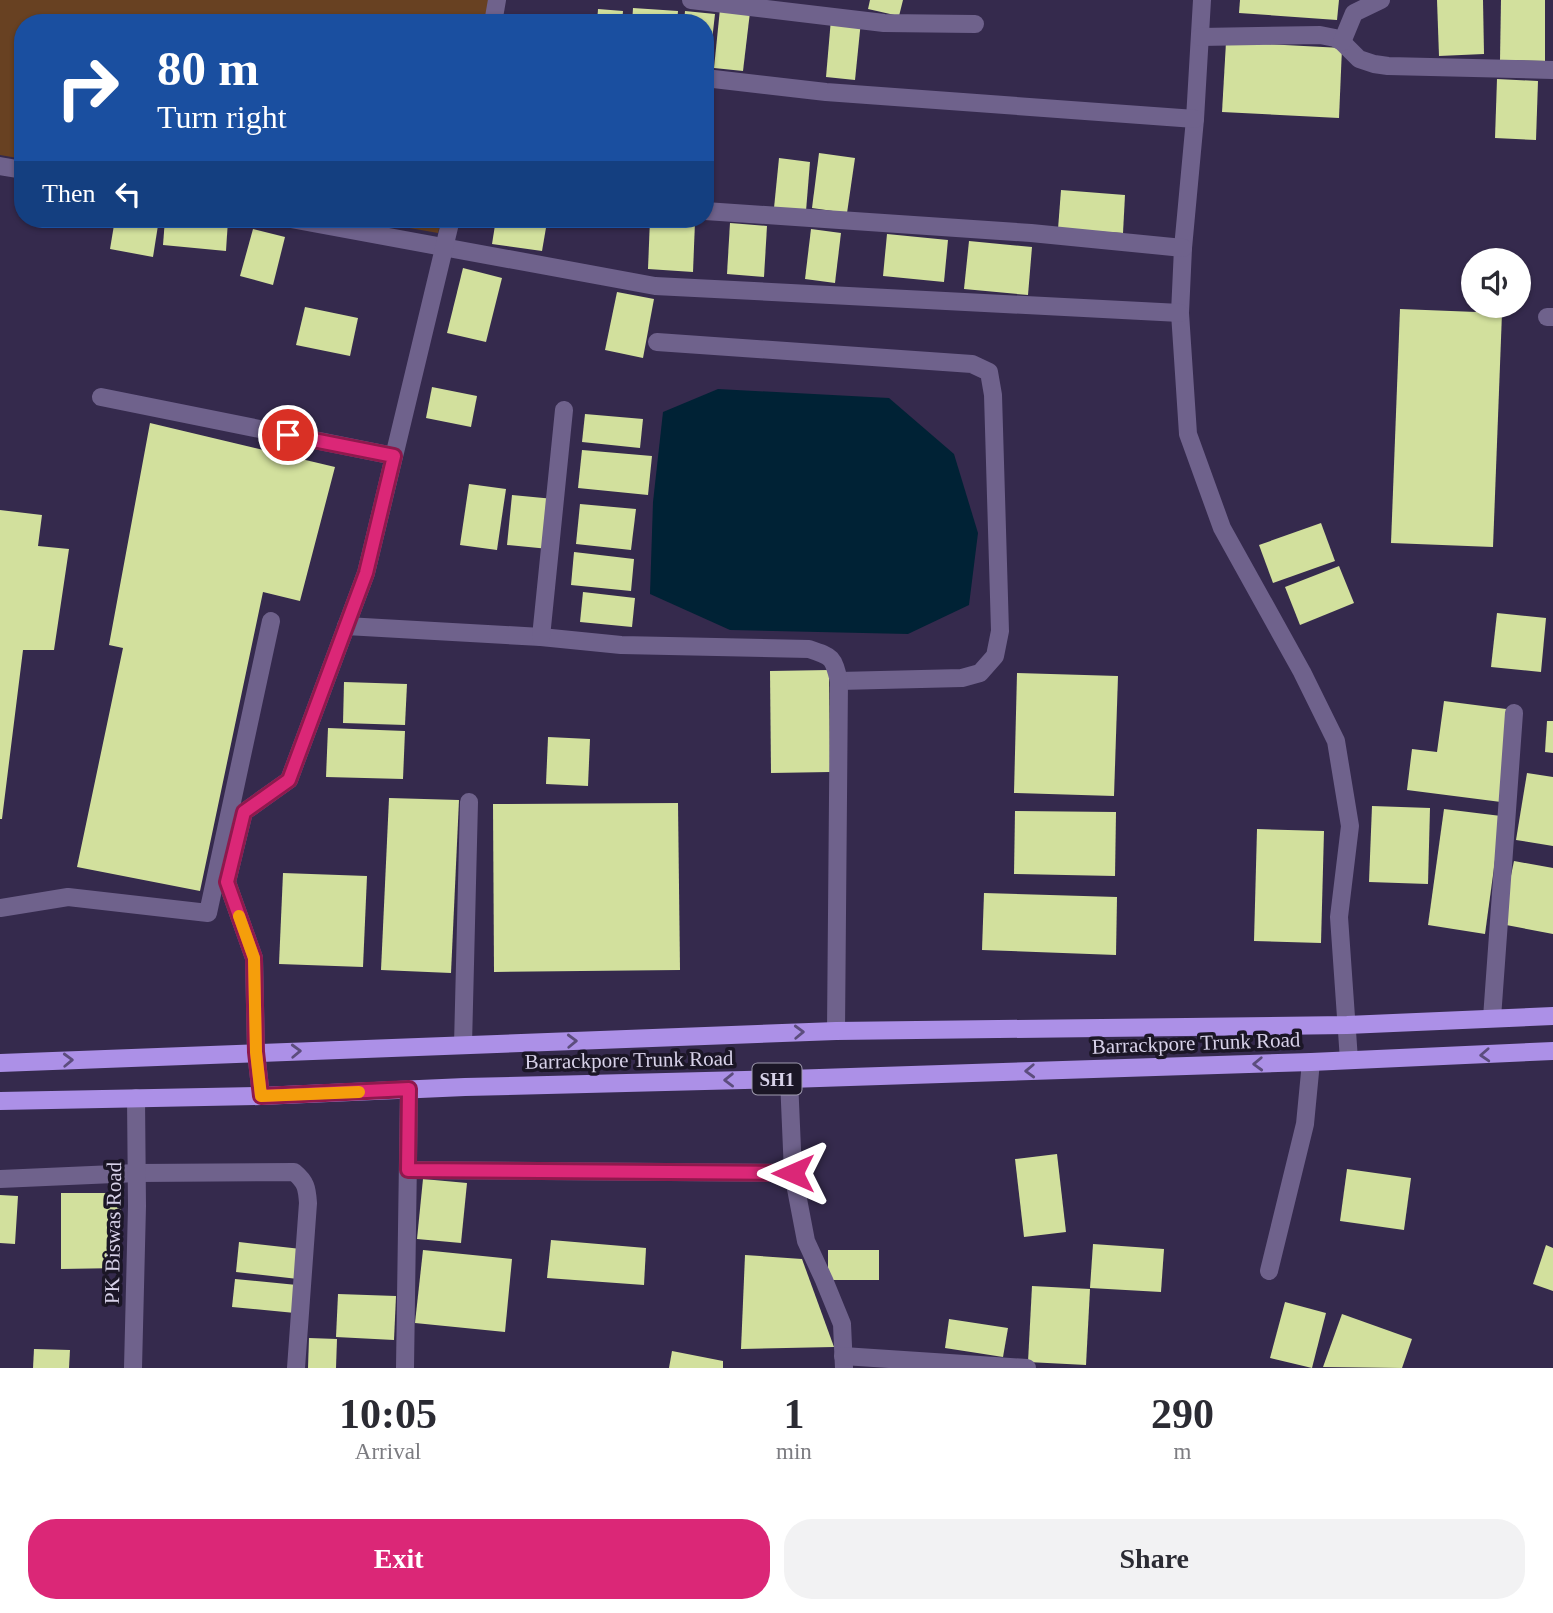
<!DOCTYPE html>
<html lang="en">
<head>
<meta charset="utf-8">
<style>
  body { margin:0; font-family:"Times New Roman",serif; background:#f2f2f3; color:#2b2b33; height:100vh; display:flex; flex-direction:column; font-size:26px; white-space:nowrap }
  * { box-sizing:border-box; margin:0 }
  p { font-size:23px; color:#7c7c81 }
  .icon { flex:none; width:38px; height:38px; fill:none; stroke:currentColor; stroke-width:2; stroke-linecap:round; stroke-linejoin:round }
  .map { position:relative; height:1368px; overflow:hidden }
  .details { display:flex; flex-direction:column; background:#fff; flex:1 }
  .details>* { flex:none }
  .top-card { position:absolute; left:14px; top:14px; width:700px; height:214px; border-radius:28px; box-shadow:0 2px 5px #0004; background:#1a4fa0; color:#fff; overflow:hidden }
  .fabs { position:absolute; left:1461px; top:248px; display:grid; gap:14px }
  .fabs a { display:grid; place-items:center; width:70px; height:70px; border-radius:50%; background:#fff; box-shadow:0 2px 5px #0004; font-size:35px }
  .pin { position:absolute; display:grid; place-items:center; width:60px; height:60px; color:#fff; margin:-30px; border:4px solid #fff; border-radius:50%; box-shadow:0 2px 7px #0007 }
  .me { position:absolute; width:77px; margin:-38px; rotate:270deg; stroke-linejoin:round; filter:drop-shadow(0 0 5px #0008) }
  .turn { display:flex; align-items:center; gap:24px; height:147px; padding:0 28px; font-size:32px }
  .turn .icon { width:91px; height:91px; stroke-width:2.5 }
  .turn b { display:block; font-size:49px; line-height:60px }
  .then { display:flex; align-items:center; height:66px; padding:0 28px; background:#0003; gap:14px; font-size:26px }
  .eta { display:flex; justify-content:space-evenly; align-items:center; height:119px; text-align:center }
  .eta b { font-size:42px; font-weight:600; line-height:49px }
  .action { display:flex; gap:14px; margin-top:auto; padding:14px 28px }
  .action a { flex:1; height:80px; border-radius:28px; background:#db2777; color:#fff; font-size:28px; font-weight:600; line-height:80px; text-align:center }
  .action a+a { background:#f2f2f3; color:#2b2b33 }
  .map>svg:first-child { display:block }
  .green { fill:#684122 }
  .water { fill:#002235 }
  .building { fill:#d2e09d }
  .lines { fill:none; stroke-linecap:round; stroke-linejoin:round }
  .minor { stroke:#6f628c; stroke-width:18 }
  .major { stroke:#ac90e7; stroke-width:18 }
  .oneway { stroke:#5c4d7d }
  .route-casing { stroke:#8e194d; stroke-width:18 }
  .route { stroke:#db2777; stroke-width:12 }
  .slow { stroke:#f59e0b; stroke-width:12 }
  .labels { text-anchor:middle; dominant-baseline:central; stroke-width:7; stroke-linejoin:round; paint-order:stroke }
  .shield { fill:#1b1626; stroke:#9f9aae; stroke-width:2 }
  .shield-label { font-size:19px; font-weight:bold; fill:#d8d2e9 }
  .street-label { font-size:21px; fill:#d8d2e9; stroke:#1b1626 }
</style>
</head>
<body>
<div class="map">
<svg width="1553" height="1368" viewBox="0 0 1553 1368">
  <rect width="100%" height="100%" fill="#352a4d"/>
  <g class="green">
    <path d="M 0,0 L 489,0 L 486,23 L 23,23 L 23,159 L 0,155 Z"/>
    <path d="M 358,219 L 441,219 L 438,233 Z"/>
  </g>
  <path class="water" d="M 718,389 L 889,398 L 954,454 L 978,533 L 969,605 L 908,634 L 730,630 L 650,594 L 653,502 L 663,412 Z"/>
  <g class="building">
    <path d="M 870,0 L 903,0 L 899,16 L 868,9 Z"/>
    <path d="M 1240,0 L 1339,0 L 1337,20 L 1239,13 Z"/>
    <path d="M 1437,0 L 1483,0 L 1484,54 L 1439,56 Z"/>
    <path d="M 1501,0 L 1545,0 L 1545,61 L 1500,60 Z"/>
    <path d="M 633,8 L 678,11 L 677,23 L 632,23 Z"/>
    <path d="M 598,9 L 623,11 L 622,23 L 597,23 Z"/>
    <path d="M 720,9 L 750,12 L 743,71 L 714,68 Z"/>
    <path d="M 685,11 L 715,14 L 709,67 L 705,66 L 705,23 L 684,23 Z"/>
    <path d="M 831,19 L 861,21 L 855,80 L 826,77 Z"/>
    <path d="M 1226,42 L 1342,48 L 1339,118 L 1222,112 Z"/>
    <path d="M 1497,79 L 1538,81 L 1536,140 L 1495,138 Z"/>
    <path d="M 819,153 L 855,158 L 847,213 L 812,208 Z"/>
    <path d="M 779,158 L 810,162 L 806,211 L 774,208 Z"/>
    <path d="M 1061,190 L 1125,195 L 1123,233 L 1058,229 Z"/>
    <path d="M 115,219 L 159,219 L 153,257 L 110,249 Z"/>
    <path d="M 165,219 L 228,220 L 226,251 L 163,245 Z"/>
    <path d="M 496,219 L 527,219 L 547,222 L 542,251 L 492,244 Z"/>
    <path d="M 650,219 L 695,222 L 693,272 L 648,269 Z"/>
    <path d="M 730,223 L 767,226 L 764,277 L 727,274 Z"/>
    <path d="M 253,229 L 285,237 L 273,285 L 240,276 Z"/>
    <path d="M 811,229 L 841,233 L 835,283 L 805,279 Z"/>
    <path d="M 887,234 L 948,240 L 944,282 L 883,276 Z"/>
    <path d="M 969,241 L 1032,247 L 1028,295 L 964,289 Z"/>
    <path d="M 463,268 L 502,278 L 486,342 L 447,333 Z"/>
    <path d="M 617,292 L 654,299 L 643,358 L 605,350 Z"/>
    <path d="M 305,307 L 358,318 L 350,356 L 296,345 Z"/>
    <path d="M 1400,309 L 1502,313 L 1493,547 L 1391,543 Z"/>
    <path d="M 432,387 L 477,396 L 471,427 L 426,418 Z"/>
    <path d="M 585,414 L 643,419 L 640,448 L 582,442 Z"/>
    <path d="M 150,423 L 335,467 L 300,601 L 263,592 L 200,891 L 77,867 L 123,648 L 109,645 Z"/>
    <path d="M 582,450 L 652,456 L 648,495 L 578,488 Z"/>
    <path d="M 469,484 L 506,489 L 497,550 L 460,545 Z"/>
    <path d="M 512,495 L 554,499 L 549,549 L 507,545 Z"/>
    <path d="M 580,504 L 636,509 L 631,550 L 576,544 Z"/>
    <path d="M 0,510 L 42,515 L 38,546 L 69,549 L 54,650 L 23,650 L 2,819 L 0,819 Z"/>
    <path d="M 1321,523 L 1335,561 L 1273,583 L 1259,545 Z"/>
    <path d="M 574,552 L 634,559 L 631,591 L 571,585 Z"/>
    <path d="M 1339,566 L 1354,603 L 1300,625 L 1285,587 Z"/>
    <path d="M 583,592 L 635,598 L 632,627 L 580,622 Z"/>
    <path d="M 1497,613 L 1546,618 L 1541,672 L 1491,667 Z"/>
    <path d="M 829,670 L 830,772 L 771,773 L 770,671 Z"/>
    <path d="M 1017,673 L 1118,676 L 1114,796 L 1014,793 Z"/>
    <path d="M 344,682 L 407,684 L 405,725 L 343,723 Z"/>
    <path d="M 1444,701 L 1514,710 L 1501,802 L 1407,790 L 1412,749 L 1437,752 Z"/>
    <path d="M 1547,721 L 1553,721 L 1553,753 L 1545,752 Z"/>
    <path d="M 328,728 L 405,731 L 403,779 L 326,777 Z"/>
    <path d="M 548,737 L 590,739 L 588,786 L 546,784 Z"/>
    <path d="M 1527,773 L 1553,777 L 1553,846 L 1516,840 Z"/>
    <path d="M 389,798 L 459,800 L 451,973 L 381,970 Z"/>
    <path d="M 678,803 L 680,970 L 494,972 L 493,804 Z"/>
    <path d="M 1372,806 L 1430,808 L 1428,884 L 1369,882 Z"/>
    <path d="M 1444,809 L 1501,816 L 1485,934 L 1428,925 Z"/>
    <path d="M 1015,811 L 1116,812 L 1115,876 L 1014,874 Z"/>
    <path d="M 1257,829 L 1324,831 L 1321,943 L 1254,941 Z"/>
    <path d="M 1514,861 L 1553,868 L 1553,934 L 1501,924 Z"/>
    <path d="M 283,873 L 367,876 L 363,967 L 279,964 Z"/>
    <path d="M 984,893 L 1117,897 L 1116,955 L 982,950 Z"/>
    <path d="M 1057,1154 L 1066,1232 L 1024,1237 L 1015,1159 Z"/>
    <path d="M 1347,1169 L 1411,1178 L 1404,1230 L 1340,1221 Z"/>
    <path d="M 423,1179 L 467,1183 L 461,1243 L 417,1239 Z"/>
    <path d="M 61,1193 L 121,1193 L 121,1268 L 61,1269 Z"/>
    <path d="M 0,1195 L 18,1196 L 15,1244 L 0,1243 Z"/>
    <path d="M 551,1240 L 646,1248 L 644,1285 L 547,1278 Z"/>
    <path d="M 239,1242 L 301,1249 L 298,1279 L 236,1272 Z"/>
    <path d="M 1093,1244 L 1164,1249 L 1161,1292 L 1090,1288 Z"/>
    <path d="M 1546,1245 L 1553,1248 L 1553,1291 L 1533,1284 Z"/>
    <path d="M 423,1250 L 512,1259 L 505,1332 L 415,1323 Z"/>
    <rect x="828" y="1250" width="51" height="30"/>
    <path d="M 745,1255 L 802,1259 L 834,1347 L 741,1349 Z"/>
    <path d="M 235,1279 L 297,1285 L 295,1313 L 232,1307 Z"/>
    <path d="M 1032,1286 L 1090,1289 L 1086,1365 L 1028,1362 Z"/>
    <path d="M 338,1294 L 396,1296 L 394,1340 L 336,1337 Z"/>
    <path d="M 1285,1302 L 1326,1313 L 1312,1368 L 1270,1358 Z"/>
    <path d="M 1342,1314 L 1412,1339 L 1402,1368 L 1323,1367 Z"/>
    <path d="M 949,1319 L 1008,1328 L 1003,1357 L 945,1348 Z"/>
    <path d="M 309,1338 L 337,1339 L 336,1368 L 308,1368 Z"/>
    <path d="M 34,1349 L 70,1350 L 69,1368 L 33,1368 Z"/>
    <path d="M 672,1351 L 723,1361 L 723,1368 L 669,1368 Z"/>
  </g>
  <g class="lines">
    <g class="minor">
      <path d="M 691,0 L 884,23 L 975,24"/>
      <path d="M 1202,0 L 1195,119 L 1183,248 L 1180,313 L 1188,434 L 1222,528 L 1302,672 L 1336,741 L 1350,826 L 1339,917 L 1349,1060"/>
      <path d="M 493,23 L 497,0"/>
      <path d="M 1200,37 L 1320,35 L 1335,38 L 1342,42 L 1359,59 L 1374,64 L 1388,66 L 1553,70"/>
      <path d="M 1342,42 L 1354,13 L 1381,0"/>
      <path d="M 705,78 L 826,92 L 1195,119"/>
      <path d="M 0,166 L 23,170"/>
      <path d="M 705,211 L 1031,233 L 1183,248"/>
      <path d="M 291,219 L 655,286 L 1180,313"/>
      <path d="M 1547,317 L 1553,317"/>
      <path d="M 657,342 L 972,364 L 989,372 L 993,395 L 1000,631 L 995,656 L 980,673 L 962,678 L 839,681"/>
      <path d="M 101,397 L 394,456"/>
      <path d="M 346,626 L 541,637 L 621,645 L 809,649 C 833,657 833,657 839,681 L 836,1031"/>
      <path d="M 541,637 L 564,410"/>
      <path d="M 0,908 L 68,897 L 208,913 L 271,621"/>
      <path d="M 1492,1018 L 1514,713"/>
      <path d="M 463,1045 L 469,802"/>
      <path d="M 789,1079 L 793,1173 L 806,1241 L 824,1280 L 842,1324 L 844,1368"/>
      <path d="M 261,1096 L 256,1052 L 254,958 L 227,882 L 244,812 L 289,780 L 366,573 L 451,219"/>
      <path d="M 408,1170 L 793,1173"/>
      <path d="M 0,1179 L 137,1173 L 294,1172 C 306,1182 307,1188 308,1203 L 296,1368"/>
      <path d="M 1269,1271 L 1305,1124 L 1311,1062"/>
      <path d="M 843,1356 L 1027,1368"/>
      <path d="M 133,1368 L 137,1206 L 136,1098"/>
      <path d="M 405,1368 L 409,1089"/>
    </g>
    <g class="major">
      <path d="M 0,1063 L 836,1031 L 1347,1025 L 1553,1016"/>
      <path d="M 0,1101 L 261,1096 L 465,1087 L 789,1079 L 1311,1062 L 1553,1051"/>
    </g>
  </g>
  <defs><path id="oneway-chevron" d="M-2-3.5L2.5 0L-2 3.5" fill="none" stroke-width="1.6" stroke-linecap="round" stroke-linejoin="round" transform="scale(1.75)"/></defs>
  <g class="oneway">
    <use href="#oneway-chevron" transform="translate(799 1032) rotate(-2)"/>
    <use href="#oneway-chevron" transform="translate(572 1041) rotate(-2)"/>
    <use href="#oneway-chevron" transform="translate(296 1051) rotate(-2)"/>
    <use href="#oneway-chevron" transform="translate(1485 1055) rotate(177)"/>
    <use href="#oneway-chevron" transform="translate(68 1060) rotate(-2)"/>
    <use href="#oneway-chevron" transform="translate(1258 1064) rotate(178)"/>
    <use href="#oneway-chevron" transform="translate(1030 1071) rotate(178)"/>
    <use href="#oneway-chevron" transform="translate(729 1080) rotate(179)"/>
  </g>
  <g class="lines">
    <defs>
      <path id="route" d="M 288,435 L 394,456 L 366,573 L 289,780 L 244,812 L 227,882 L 254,958 L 256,1052 L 261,1096 L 409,1089 L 408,1170 L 793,1173"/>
    </defs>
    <use href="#route" class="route-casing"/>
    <use href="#route" class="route"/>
    <path class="slow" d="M 239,916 L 254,958 L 256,1052 L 261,1096 L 359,1092"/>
  </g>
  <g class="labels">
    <rect class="shield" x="752.5" y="1063.5" width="49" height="31" rx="5"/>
    <g class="shield-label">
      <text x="777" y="1079">SH1</text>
    </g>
    <g class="street-label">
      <text transform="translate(1196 1043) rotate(-2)">Barrackpore Trunk Road</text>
      <text transform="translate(629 1060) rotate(-1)">Barrackpore Trunk Road</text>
      <text transform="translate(113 1233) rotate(-89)">PK Biswas Road</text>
    </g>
  </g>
</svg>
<div class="fabs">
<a><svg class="icon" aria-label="sound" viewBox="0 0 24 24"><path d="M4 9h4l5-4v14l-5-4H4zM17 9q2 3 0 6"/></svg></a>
</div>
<div class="pin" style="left:288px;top:435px;background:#d93025"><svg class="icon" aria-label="arrive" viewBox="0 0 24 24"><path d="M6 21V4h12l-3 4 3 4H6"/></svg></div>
<svg class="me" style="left:793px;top:1173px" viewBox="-20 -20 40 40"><path d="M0-17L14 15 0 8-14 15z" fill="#db2777" stroke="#fff" stroke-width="4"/></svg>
<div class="top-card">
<div class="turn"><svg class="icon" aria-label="right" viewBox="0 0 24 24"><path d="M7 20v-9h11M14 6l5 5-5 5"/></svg><div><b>80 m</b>Turn right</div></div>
<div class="then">Then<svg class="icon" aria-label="left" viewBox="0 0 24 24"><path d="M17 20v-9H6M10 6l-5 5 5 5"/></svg></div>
</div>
</div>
<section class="details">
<div class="eta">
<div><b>10:05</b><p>Arrival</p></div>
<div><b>1</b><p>min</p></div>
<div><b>290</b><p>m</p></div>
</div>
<div class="action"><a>Exit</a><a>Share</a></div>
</section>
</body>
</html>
